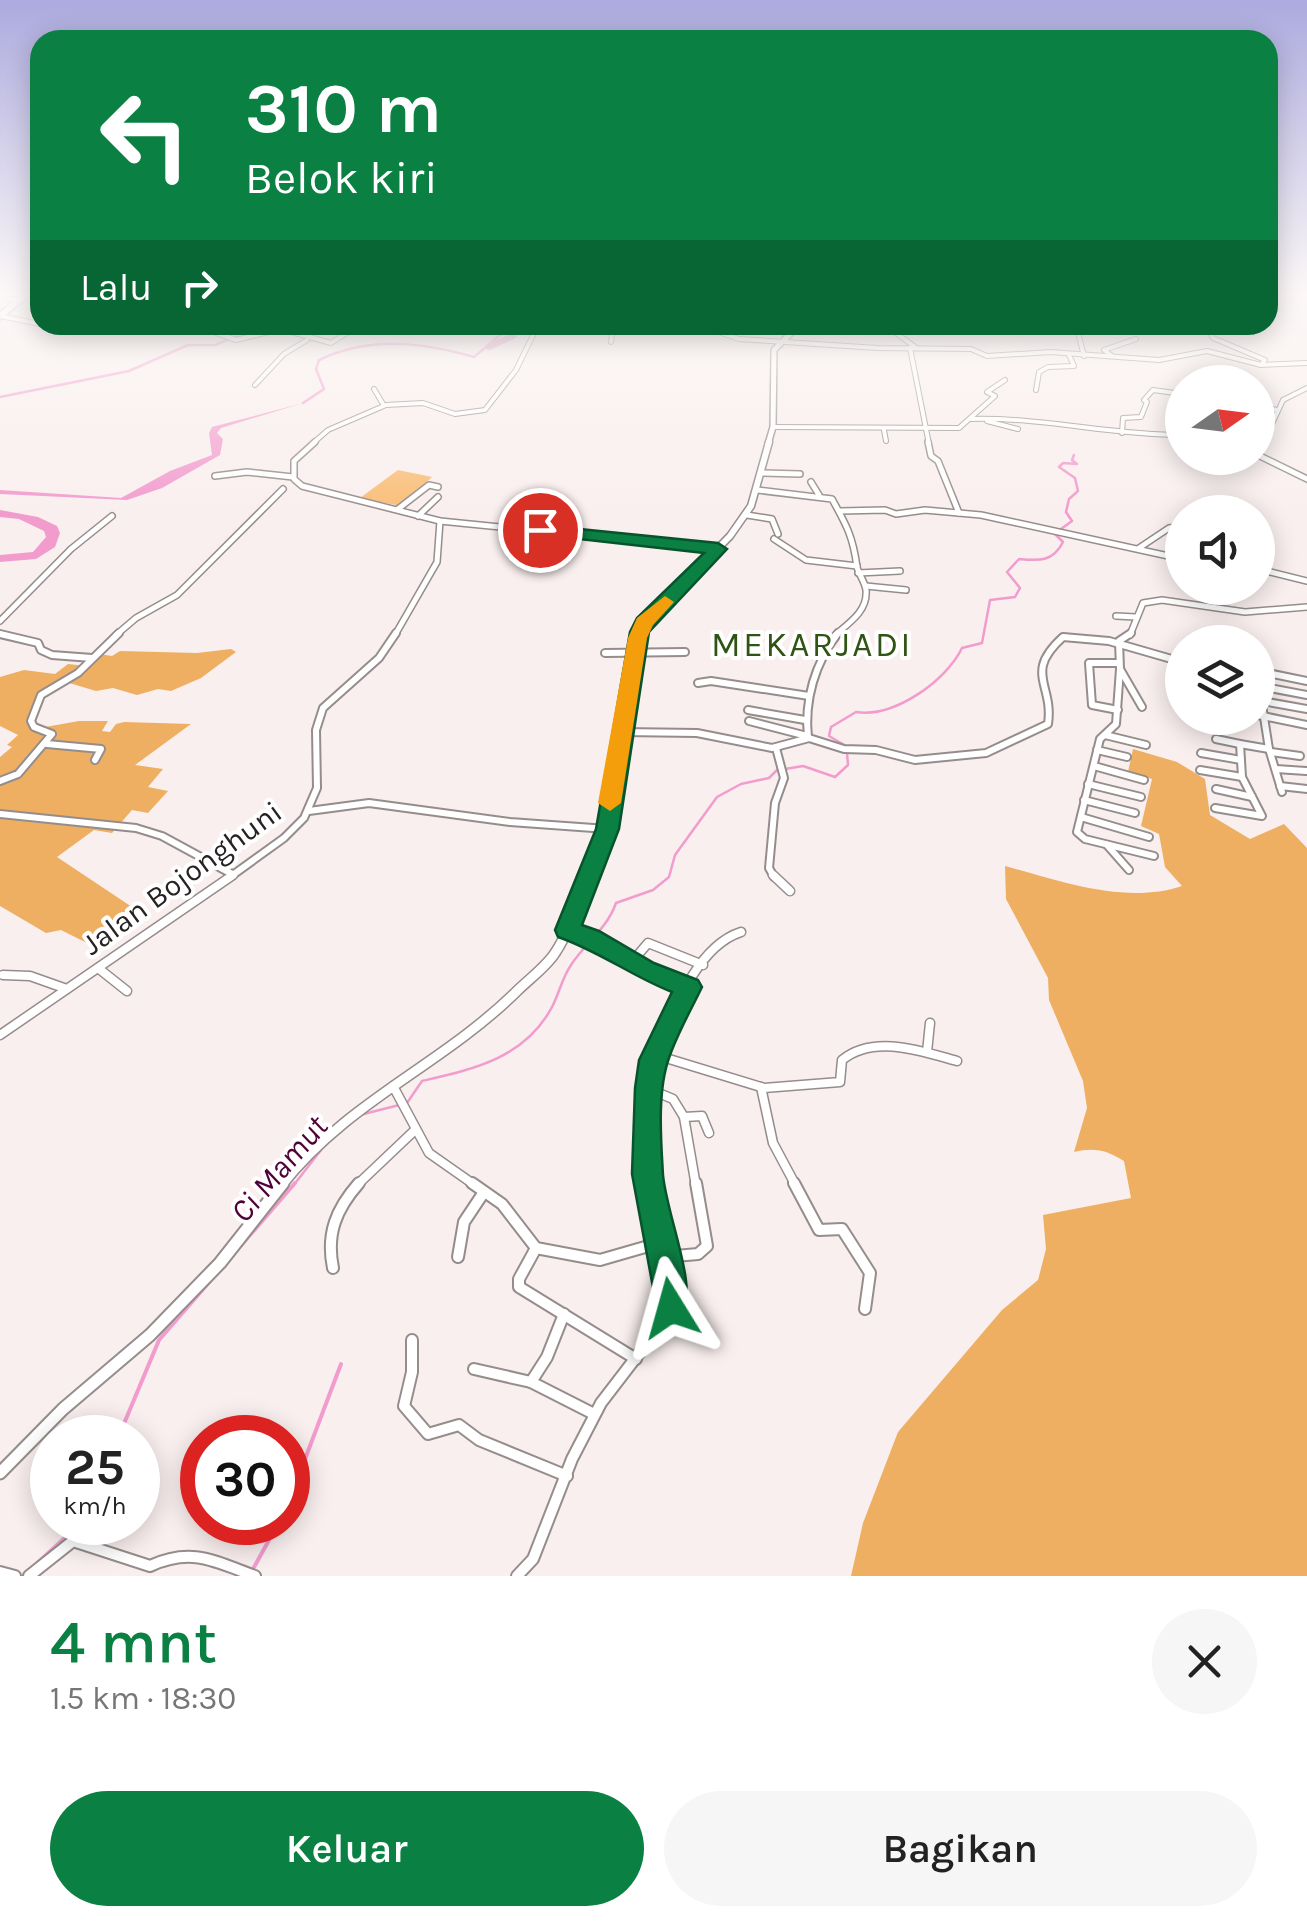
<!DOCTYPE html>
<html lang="id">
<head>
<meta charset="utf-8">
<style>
  body { margin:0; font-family:Karla,sans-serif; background:#f6f6f6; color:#222; height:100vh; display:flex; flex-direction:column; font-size:38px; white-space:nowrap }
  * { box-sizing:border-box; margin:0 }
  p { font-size:32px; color:#767676 }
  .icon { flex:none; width:55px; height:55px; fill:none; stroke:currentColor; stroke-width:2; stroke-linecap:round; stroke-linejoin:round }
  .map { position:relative; height:1576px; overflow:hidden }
  .drawer { display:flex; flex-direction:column; background:#fff; flex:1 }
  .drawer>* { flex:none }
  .banner { position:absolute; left:30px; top:30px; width:1248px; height:305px; border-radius:30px; box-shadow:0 5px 25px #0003; background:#0b8043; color:#fff; overflow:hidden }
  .needle { width:65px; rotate:76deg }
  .fabs { position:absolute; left:1165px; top:365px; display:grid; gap:20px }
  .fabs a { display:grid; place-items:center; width:110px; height:110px; border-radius:50%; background:#fff; box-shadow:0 5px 25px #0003; font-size:50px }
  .speed { position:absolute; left:30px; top:1415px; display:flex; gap:20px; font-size:50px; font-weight:700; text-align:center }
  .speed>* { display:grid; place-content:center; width:130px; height:130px; border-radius:50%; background:#fff; box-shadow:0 5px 25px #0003; line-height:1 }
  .speed small { font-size:25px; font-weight:400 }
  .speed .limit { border:15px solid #d22; background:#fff; color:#111 }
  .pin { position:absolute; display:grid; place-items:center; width:85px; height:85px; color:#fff; margin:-42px; border:5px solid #fff; border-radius:50%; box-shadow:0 2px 10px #0007 }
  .me { position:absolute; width:110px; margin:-55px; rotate:352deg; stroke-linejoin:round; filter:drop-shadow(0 0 8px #0008) }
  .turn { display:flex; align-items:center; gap:35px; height:210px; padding:0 50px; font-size:45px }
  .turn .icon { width:130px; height:130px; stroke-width:2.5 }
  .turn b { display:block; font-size:70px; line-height:85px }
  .then { display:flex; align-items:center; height:95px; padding:0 50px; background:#0003; gap:20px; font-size:38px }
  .round { display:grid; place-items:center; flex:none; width:105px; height:105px; border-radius:52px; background:#f6f6f6 }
  .overview { display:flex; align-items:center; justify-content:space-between; height:170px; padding:0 50px }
  h1 { font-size:60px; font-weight:600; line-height:75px; color:#0b8043 }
  .cta { display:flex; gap:20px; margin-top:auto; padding:20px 50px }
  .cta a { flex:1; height:115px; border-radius:60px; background:#0b8043; color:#fff; font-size:40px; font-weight:600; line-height:115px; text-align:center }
  .cta a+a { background:#f6f6f6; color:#222 }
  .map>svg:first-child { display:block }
  .green { fill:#f9be77 }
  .forest { fill:#eeaf62 }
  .water { fill:#f29cce }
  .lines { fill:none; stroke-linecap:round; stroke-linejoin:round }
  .stream-far1 { stroke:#f29cce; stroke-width:2.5 }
  .stream { stroke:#f29cce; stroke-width:4 }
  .river { stroke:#f29cce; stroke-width:6 }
  .street-far4-casing { stroke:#958d8b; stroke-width:6 }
  .street-far3-casing { stroke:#958d8b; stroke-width:8 }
  .street-far2-casing { stroke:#958d8b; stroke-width:10 }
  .street-far1-casing { stroke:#958d8b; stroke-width:11 }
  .street-casing { stroke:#958d8b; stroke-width:14 }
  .secondary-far4-casing { stroke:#958d8b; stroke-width:8 }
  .secondary-far3-casing { stroke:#958d8b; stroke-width:9 }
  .secondary-far2-casing { stroke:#958d8b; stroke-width:11 }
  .secondary-far1-casing { stroke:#958d8b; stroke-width:12 }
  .secondary-casing { stroke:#958d8b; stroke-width:15 }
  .highway-casing { stroke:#958d8b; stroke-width:9 }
  .street-far4 { stroke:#fff; stroke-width:4 }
  .street-far3 { stroke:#fff; stroke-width:5 }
  .street-far2 { stroke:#fff; stroke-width:6 }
  .street-far1 { stroke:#fff; stroke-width:8 }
  .street { stroke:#fff; stroke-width:10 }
  .secondary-far4 { stroke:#fff; stroke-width:5 }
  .secondary-far3 { stroke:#fff; stroke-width:6 }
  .secondary-far2 { stroke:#fff; stroke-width:8 }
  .secondary-far1 { stroke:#fff; stroke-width:9 }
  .secondary { stroke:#fff; stroke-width:11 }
  .highway { stroke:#fff; stroke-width:6 }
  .route { fill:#0b8043; stroke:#07532c; stroke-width:2.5 }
  .slow { fill:#f59e0b }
  .labels { text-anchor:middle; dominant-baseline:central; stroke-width:8; stroke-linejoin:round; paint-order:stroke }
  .street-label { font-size:30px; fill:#262322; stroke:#fff }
  .water-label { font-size:32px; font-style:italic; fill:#4f0238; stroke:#fff }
  .quarter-label { font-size:35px; letter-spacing:2.5px; fill:#305414; stroke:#fff }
</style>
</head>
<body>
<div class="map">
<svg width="1307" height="1576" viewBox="0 0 1307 1576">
  <rect width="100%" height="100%" fill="#f9efee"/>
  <path class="green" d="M 398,470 L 432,477 L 401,506 L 360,498 Z"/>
  <g class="forest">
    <path d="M 231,649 L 236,652 L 201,678 L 171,691 L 158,689 L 137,695 L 113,688 L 96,691 L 66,682 C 46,693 31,699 29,725 L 34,729 L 79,721 L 108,721 L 102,731 L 110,732 L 116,724 L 124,722 L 191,724 L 135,765 L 163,769 L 148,787 L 168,791 L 148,813 L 132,810 L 112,833 L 94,830 L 57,857 L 138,911 L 87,943 L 61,930 L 46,933 L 0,906 L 0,757 L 12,747 L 7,745 L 18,735 L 0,726 L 0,677 L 24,670 L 55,674 L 68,664 L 87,666 L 99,654 L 112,656 L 120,651 L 197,653 Z"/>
    <path d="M 1133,749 L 1177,762 L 1205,779 L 1210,815 L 1250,839 L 1284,824 L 1307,848 L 1307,1576 L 851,1576 L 863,1523 L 898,1432 L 1002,1310 L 1038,1280 L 1046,1249 L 1043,1215 L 1131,1198 L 1124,1161 C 1107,1150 1094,1147 1074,1152 L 1087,1108 L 1083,1081 L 1049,1000 L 1048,978 L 1006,899 L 1005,866 C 1060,881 1126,905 1182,886 L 1165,867 L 1159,834 L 1141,826 L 1152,779 L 1128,772 Z"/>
  </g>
  <g class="water">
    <path d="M 303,403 L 221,428 L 217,433 L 223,439 L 220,455 L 162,488 L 127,500 L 0,494 L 0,490 L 121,498 L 170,471 L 212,455 L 209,433 L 212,427 Z"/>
    <path d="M 0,510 L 38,517 L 57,526 L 60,533 L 55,547 L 36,559 L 0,562 L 0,555 L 33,552 L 46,537 L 44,531 L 19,519 L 0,517 Z"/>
  </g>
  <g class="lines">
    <g class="stream-far1">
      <path d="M 0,397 L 129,371 L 188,345 L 215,345 L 262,325"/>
      <path d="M 303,403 L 324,389 L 316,369 L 319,360 C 370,336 422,342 474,357 L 500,335 L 521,325"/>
      <path d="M 1061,529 L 1072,521 L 1066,512 L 1069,499 L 1078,491 L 1075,478 L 1059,467 L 1063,463 L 1077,464 L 1072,460 L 1074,455"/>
      <path d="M 846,746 L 829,736 L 831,727 L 856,712 C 894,718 946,681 962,648 L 982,643 L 990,600 L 1015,597 L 1020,588 L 1007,572 L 1019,559 C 1039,561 1053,562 1063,542 L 1055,534"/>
      <path d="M 785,769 L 803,766 L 835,777 L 848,765 L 847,753"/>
      <path d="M 360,1115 L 407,1103 L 422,1081 C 474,1069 525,1058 552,1007 C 559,994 562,978 571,965 C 585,943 607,929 616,903 L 653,890 L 669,877 L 675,855 L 717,797 L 741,784 L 769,778 L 777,770"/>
      <path d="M 293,1186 L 321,1150"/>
    </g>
    <g class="stream">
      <path d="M 118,1438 L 159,1340 L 295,1183"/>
      <path d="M 288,1504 L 341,1364"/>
      <path d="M 32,1568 L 82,1522"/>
      <path d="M 253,1569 L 279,1522"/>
    </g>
    <path class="river" d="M 489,347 L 513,336 L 522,325"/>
    <defs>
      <g id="street-far4">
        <path d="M 6,293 L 8,299 L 20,299"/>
        <path d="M 0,316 L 40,324"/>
        <path d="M 194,325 L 236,340 L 281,329 L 331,343 L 359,325"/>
        <path d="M 387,325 L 405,325"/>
        <path d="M 698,325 L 739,339 L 878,348 L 971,349 L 987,356 L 1051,352 L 1159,360 L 1207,351 L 1261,365 L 1307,363"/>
        <path d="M 1076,325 L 1084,356"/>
        <path d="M 1124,325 L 1150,325"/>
        <path d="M 1197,325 L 1207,328 L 1213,338 L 1265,360 L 1262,364"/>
        <path d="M 896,333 L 915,347"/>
        <path d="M 224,335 L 250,325"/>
        <path d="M 611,342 L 613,325"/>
        <path d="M 910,348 L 929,444"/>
        <path d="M 1112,356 L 1104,350 L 1136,339"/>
        <path d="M 255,385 L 284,354 L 307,340"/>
        <path d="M 374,389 L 383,404"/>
        <path d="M 1036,390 L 1039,372 L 1048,367 L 1074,366 L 1069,355"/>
        <path d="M 1258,406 L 1277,410"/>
        <path d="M 971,419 C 1042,417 1111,435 1182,435"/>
        <path d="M 987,421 L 1018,429"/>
        <path d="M 773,427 L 959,428 L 995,396 L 987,392 L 1005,380"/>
        <path d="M 1258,427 L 1271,426 L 1283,400 L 1307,388"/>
        <path d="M 884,430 L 886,441"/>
        <path d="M 1122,433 L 1123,418 L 1141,417 L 1147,402 L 1144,400 L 1153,390 L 1182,394"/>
        <path d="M 312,444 L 328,430 L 386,405 L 423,403 L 455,414 L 485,410 L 516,370 L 538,325"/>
      </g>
      <g id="street-far3">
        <path d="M 315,442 L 294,461 L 294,479 L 302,486 L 440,521 L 718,549"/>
        <path d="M 928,442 L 931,456 L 938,461 L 959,513"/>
        <path d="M 1258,455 L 1307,479"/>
        <path d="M 763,473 L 800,474"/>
        <path d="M 215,476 L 247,472 L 293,477"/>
        <path d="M 811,482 L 819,495"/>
        <path d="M 757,490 L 832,499 C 847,526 853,537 857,567 C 859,575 865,582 866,590 C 868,611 849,623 835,635"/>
        <path d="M 398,509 L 429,485 L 438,487"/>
        <path d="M 840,511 L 885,510 L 896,514 L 925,510 L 981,515 L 1182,559"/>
        <path d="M 747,515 L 772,519 L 778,534"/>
        <path d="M 418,516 L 438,497"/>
        <path d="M 774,539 L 806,560 L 857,566"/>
        <path d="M 1139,548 L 1169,528 L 1182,526"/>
        <path d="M 1258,569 L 1307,581"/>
        <path d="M 858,573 L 900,571"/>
        <path d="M 866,586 L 906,590"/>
        <path d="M 1116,616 L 1136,617"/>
        <path d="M 0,621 L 71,549 L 112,516"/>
        <path d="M 0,634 L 5,635"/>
        <path d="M 116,635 L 136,618 L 177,595 L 283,489"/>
        <path d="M 395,635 L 437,562 L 440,521"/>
        <path d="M 1130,635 L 1143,603 L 1162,600 L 1245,612 L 1307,607"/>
      </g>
      <g id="street-far2">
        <path d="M 1131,633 L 1119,641 L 1120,669 L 1142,707"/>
        <path d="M 0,634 L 38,643 L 41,650 L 52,655 L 92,658"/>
        <path d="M 605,653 L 685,652"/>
        <path d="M 1118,663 L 1089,663 L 1092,705 L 1118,710"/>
        <path d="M 1120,669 L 1116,724 L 1100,739 L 1077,832 L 1085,839 L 1154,856"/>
        <path d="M 1258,671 L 1307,681"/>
        <path d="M 1258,679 L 1269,749 L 1282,792"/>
        <path d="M 698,683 L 711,681 L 809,696"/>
        <path d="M 1259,686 L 1307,695"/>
        <path d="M 1262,701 L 1307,709"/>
        <path d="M 748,710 L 805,720"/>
        <path d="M 1258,715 L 1307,725"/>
        <path d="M 749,721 L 807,736"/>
        <path d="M 622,732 L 697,733 L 772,748 L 809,738 L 844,749 L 876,750 L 915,760 L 986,753 L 1048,724 C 1054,684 1023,673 1063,637 L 1109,641 L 1182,662"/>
        <path d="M 1105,735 L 1146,745"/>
        <path d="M 808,738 C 804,700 815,663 838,633"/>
        <path d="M 1216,739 L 1240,744"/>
        <path d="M 47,744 L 101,749 L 95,760"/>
        <path d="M 1097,750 L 1127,757"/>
        <path d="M 1271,752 L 1300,756"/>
        <path d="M 1201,753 L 1241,760"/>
        <path d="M 1094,766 L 1144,780"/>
        <path d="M 1276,769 L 1306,771"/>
        <path d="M 1200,770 L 1242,777"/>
        <path d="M 0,781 L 18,774 L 52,734 L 34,727 L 31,721 L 41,695 L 78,673 L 119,633"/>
        <path d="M 1088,784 L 1141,797"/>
        <path d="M 1280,786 L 1307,789"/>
        <path d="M 1216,789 L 1252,797"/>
        <path d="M 1084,800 L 1135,813"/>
        <path d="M 1215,808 L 1262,816 L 1242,777 L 1240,744 L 1269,749"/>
        <path d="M 309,811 L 369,803 L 510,822 L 607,829"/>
        <path d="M 0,814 L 136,828 L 162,836 L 232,874"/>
        <path d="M 1081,817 L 1149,837"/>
        <path d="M 1107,845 L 1129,870"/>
        <path d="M 230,877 L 284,838 L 304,818 L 317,788 L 316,730 L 323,708 L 379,658 L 396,633"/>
        <path d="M 774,877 L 769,868 L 775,803 L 784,778 L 776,748"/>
      </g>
      <g id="street-far1">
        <path d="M 773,875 L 790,891"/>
        <path d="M 568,931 C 610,944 647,971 689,987"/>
        <path d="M 631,963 L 648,943 L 703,965"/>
        <path d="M 98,968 L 127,991"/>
        <path d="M 3,975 L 30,976 L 64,988"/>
        <path d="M 0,1035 L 233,875"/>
        <path d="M 927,1052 L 930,1023"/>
        <path d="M 656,1055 C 673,1014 695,947 741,932"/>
        <path d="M 393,1086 L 429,1153 L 476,1186"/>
        <path d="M 761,1087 L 773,1143 L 796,1186"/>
        <path d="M 649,1089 L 673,1099 L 684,1117 L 702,1116 L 709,1133"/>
        <path d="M 684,1117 L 696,1186"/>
        <path d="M 356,1186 L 415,1130"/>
        <path d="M 650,1186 L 647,1122 L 656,1055 L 764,1088 L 840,1082 L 842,1060 C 874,1034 921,1051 957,1061"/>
      </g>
      <g id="street">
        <path d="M 472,1183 L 502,1204 L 536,1248 L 600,1260 L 659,1243 L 672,1288 L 667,1317 L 601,1403 L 572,1459 L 533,1559 L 517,1576"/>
        <path d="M 649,1183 L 659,1243"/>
        <path d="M 794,1183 L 819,1230 L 842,1229 L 870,1273 L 865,1309"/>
        <path d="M 536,1248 L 519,1279 L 519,1287 L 636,1359"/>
        <path d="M 458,1257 L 464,1222 L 484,1192"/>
        <path d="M 664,1257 L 698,1254 L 707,1246 L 696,1183"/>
        <path d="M 333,1268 C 326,1234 336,1209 359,1183"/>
        <path d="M 564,1314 L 547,1357 L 531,1382 L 594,1414"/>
        <path d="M 412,1340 L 412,1372 L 404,1406 L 428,1434 L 459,1425 L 479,1440 L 567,1476"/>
        <path d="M 474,1369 L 531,1382"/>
        <path d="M 0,1572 L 15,1576"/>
        <path d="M 29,1576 L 73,1541 L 150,1566 C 192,1547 214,1561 255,1576"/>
      </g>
      <path id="secondary-far4" d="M 768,444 L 773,427 L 774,350 L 799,325"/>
      <path id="secondary-far3" d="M 640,635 L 641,627 L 730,536 L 751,506 L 769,442"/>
      <path id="secondary-far2" d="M 587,877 L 607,829 L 640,633"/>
      <path id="secondary-far1" d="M 281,1186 C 349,1100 441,1066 517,991 C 529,979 546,967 555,953 C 570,931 578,900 588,875"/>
      <path id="secondary" d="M 0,1473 L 63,1409 L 150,1335 L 220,1263 L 283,1183"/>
      <path id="highway" d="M 0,316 L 28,293"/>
    </defs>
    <use href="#street-far4" class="street-far4-casing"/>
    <use href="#street-far3" class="street-far3-casing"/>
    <use href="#street-far2" class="street-far2-casing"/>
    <use href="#street-far1" class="street-far1-casing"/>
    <use href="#street" class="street-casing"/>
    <use href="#secondary-far4" class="secondary-far4-casing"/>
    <use href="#secondary-far3" class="secondary-far3-casing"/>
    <use href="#secondary-far2" class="secondary-far2-casing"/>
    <use href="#secondary-far1" class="secondary-far1-casing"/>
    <use href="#secondary" class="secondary-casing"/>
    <use href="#highway" class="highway-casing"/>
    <use href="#street-far4" class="street-far4"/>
    <use href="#street-far3" class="street-far3"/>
    <use href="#street-far2" class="street-far2"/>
    <use href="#street-far1" class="street-far1"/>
    <use href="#street" class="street"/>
    <use href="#secondary-far4" class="secondary-far4"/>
    <use href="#secondary-far3" class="secondary-far3"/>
    <use href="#secondary-far2" class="secondary-far2"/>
    <use href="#secondary-far1" class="secondary-far1"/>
    <use href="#secondary" class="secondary"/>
    <use href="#highway" class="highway"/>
  </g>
  <linearGradient id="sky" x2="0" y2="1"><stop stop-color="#acaade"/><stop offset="0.57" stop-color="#fcf8f7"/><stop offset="1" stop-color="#fcf8f7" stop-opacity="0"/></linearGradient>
  <rect width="1307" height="514" fill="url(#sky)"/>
  <path class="route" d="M 540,525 L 718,543 L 727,549 L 649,632 L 619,829 L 582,925 L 599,931 L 654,963 L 698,980 L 702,987 C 691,1010 677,1034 669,1058 C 657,1091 661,1141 663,1175 C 667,1217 698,1285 683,1320 L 671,1325 L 659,1320 L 632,1174 L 635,1088 L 639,1060 L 672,992 C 633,977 599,951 558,937 L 555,930 L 596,829 L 630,632 L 637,618 L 704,553 L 534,534 L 534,527 Z"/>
  <path class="slow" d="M 665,596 L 674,602 L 653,625 L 647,638 L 621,803 L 610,811 L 598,803 L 628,638 L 637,618 Z"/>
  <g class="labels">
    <g class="street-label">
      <text transform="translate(182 878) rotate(-36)">Jalan Bojonghuni</text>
    </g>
    <g class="water-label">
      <text transform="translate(279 1169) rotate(-49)">Ci Mamut</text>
    </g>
    <g class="quarter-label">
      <text x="812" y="644">MEKARJADI</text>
    </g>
  </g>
</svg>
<div class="fabs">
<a><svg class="needle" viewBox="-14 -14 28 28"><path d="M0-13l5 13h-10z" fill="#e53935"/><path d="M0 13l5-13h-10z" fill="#767676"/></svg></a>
<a><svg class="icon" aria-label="sound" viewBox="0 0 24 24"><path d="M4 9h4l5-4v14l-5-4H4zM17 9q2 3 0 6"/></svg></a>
<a><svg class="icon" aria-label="layers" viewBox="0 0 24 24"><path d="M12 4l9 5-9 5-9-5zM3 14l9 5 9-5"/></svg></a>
</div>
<div class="speed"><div>25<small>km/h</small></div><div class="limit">30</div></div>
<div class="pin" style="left:540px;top:530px;background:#d93025"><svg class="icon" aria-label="arrive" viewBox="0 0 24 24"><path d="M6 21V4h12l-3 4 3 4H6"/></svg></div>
<svg class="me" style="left:671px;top:1308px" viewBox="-20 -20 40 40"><path d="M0-17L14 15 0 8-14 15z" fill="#0b8043" stroke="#fff" stroke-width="4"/></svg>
<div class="banner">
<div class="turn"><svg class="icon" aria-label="left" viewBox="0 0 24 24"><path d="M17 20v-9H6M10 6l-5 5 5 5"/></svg><div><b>310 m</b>Belok kiri</div></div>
<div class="then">Lalu<svg class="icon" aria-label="right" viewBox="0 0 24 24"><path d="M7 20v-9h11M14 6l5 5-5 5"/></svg></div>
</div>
</div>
<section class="drawer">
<div class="overview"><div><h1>4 mnt</h1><p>1.5 km · 18:30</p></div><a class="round"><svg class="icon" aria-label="close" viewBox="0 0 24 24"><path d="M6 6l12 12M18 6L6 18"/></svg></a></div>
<div class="cta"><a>Keluar</a><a>Bagikan</a></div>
</section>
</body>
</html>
